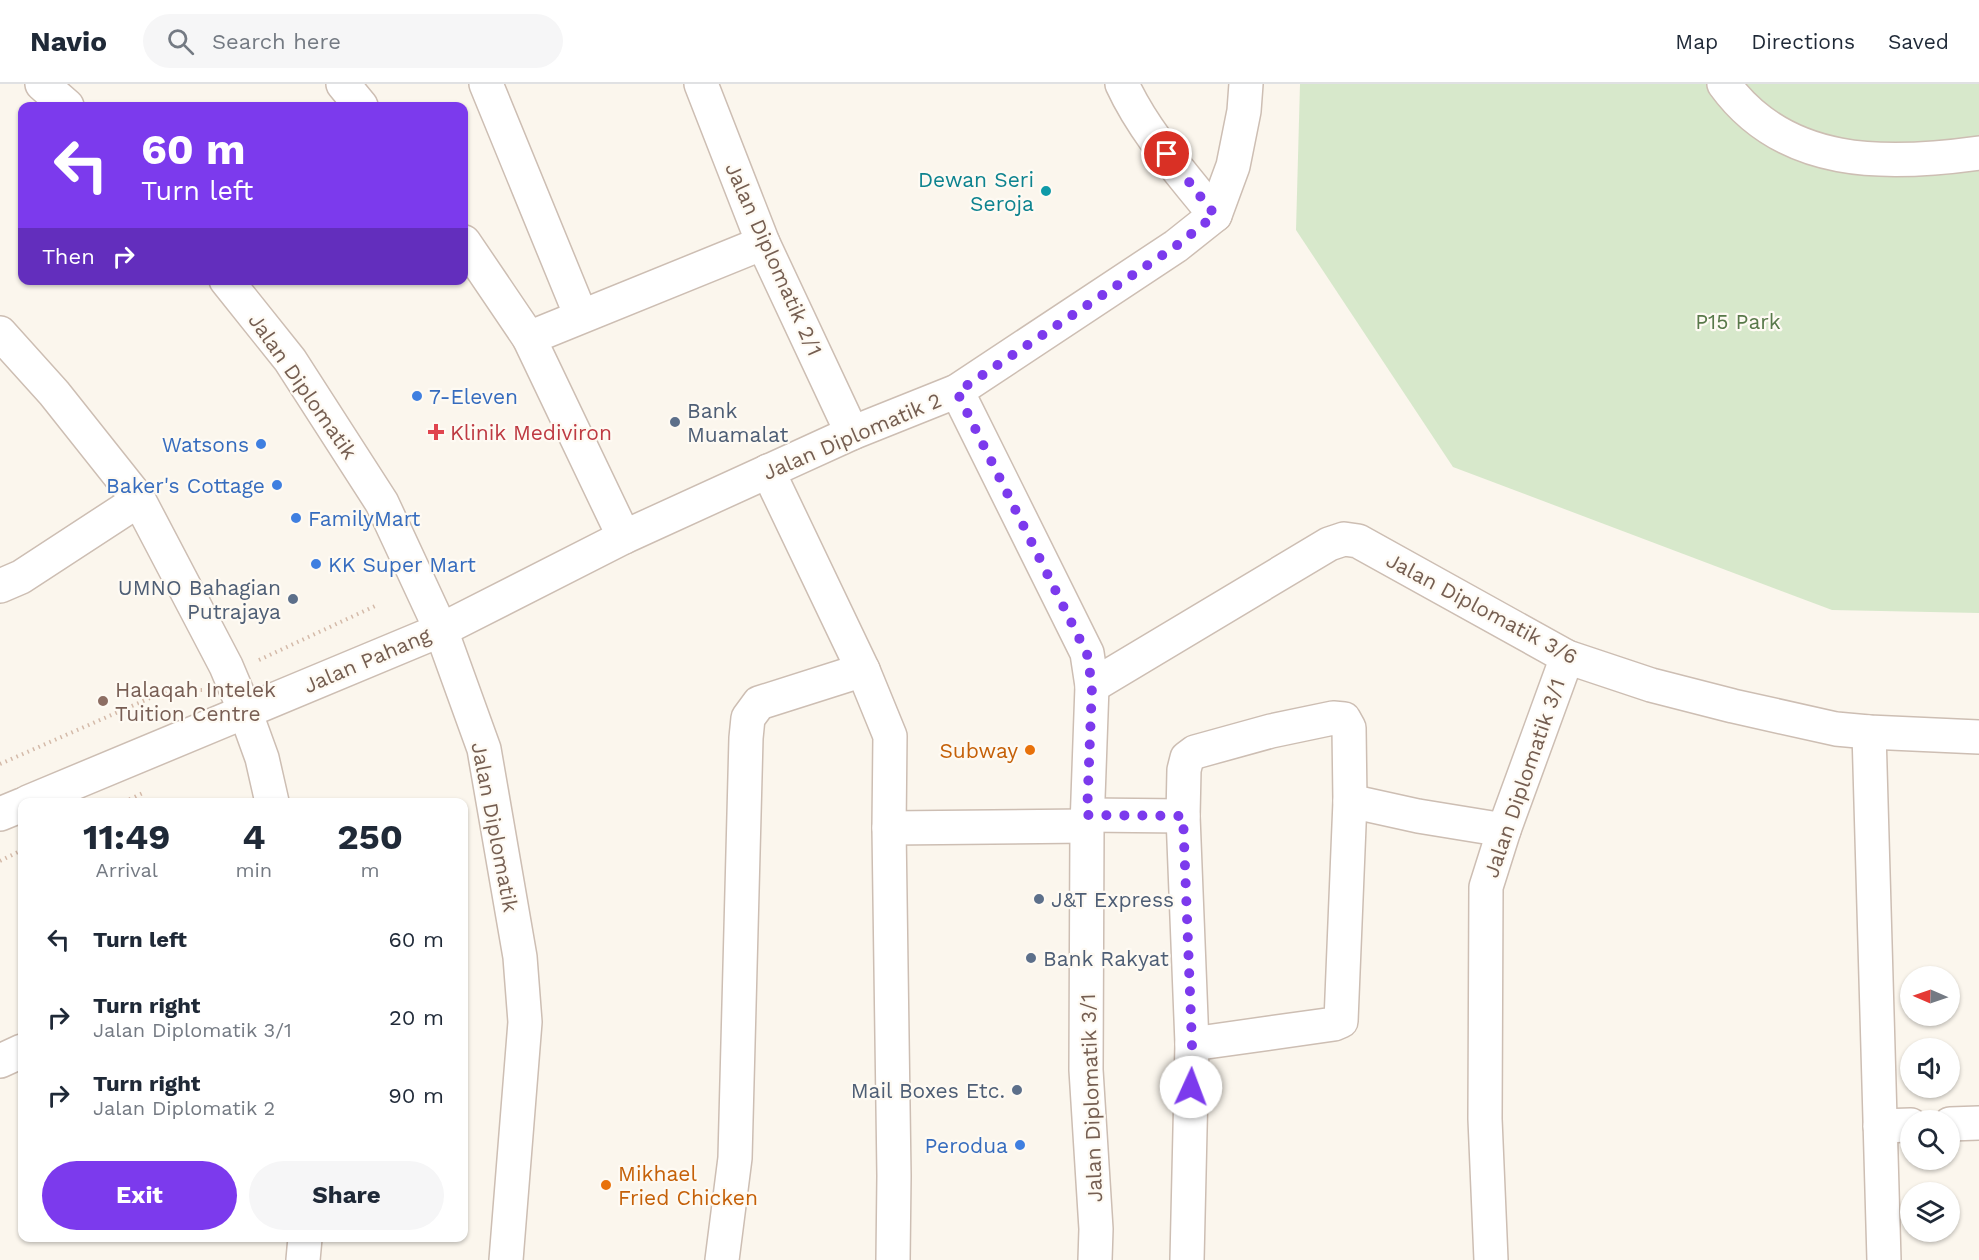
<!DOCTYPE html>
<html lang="en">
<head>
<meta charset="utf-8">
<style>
  body { margin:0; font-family:"Work Sans",sans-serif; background:#f6f6f7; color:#1f2937; height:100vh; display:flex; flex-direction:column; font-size:22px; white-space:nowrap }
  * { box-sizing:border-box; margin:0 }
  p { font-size:20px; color:#747a83 }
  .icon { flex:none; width:33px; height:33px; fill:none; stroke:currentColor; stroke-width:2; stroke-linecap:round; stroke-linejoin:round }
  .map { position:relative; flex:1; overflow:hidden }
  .side { position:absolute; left:18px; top:714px; width:450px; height:444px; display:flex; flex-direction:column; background:#fff; border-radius:12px; box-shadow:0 2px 4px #0004 }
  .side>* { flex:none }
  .top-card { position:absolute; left:18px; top:18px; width:450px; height:183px; border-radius:12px; box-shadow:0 2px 4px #0004; background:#7c3aed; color:#fff; overflow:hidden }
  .needle { width:39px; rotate:272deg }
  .tools { position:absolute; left:1900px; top:882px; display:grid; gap:12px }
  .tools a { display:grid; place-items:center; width:60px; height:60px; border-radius:50%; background:#fff; box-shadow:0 2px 4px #0004; font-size:30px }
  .pin { position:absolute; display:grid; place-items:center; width:51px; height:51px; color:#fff; margin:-26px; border:3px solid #fff; border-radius:50%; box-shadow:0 2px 6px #0007 }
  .me { position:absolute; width:66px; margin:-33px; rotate:2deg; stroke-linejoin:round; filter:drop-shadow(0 0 4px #0008) }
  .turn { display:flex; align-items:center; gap:21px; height:126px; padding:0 24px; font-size:27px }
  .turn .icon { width:78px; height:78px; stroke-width:2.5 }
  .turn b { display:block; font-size:42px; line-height:51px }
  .then { display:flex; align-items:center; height:57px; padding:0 24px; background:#0003; gap:12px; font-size:22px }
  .eta { display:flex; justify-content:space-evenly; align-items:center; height:102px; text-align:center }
  .eta b { font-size:36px; font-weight:700; line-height:42px }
  .button { display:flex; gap:12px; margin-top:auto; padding:12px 24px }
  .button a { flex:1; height:69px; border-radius:36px; background:#7c3aed; color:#fff; font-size:24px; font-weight:700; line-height:69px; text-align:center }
  .button a+a { background:#f6f6f7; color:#1f2937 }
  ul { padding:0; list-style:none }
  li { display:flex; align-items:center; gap:18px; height:78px; padding:0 24px }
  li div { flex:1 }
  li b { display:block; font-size:22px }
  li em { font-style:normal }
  header { display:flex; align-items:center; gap:36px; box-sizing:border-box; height:84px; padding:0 30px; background:#fff; border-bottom:2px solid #e0e1e3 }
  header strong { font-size:28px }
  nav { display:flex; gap:33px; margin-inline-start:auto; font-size:21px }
  .search { width:420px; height:54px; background:#f6f6f7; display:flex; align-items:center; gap:15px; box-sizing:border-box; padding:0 21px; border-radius:33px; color:#747a83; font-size:22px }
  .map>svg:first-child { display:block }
  .green { fill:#d7e8cb }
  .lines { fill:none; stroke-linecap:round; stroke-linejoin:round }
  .minor-casing { stroke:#cdbeb3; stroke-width:36 }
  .path { stroke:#d4baa9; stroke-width:4; stroke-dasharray:1.5 4.5; stroke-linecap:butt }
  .minor { stroke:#fff; stroke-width:33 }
  .route { stroke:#7c3aed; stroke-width:10; stroke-dasharray:0 18 }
  .culture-dot { fill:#0f9aa8; stroke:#fefaf3; stroke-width:2 }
  .shop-dot { fill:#3f7fe0; stroke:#fefaf3; stroke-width:2 }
  .service-dot { fill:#5c6f8a; stroke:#fefaf3; stroke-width:2 }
  .health-dot { fill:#e0444e; stroke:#fefaf3; stroke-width:2 }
  .education-dot { fill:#8d6e63; stroke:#fefaf3; stroke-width:2 }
  .food-dot { fill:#e8710a; stroke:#fefaf3; stroke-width:2 }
  .labels { text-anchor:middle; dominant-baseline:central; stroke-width:4.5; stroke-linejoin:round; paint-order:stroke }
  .culture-label { font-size:21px; fill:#0d838f; stroke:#fefaf3; text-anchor:end }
  .street-label { font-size:21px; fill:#755e51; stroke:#fefaf3 }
  .park-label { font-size:21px; fill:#58794a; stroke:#fefaf3 }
  .shop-label { font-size:21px; fill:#366cbe; stroke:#fefaf3; text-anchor:start }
  .service-label { font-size:21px; fill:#4e5e75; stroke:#fefaf3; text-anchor:start }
  .health-label { font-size:21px; fill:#be3a42; stroke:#fefaf3; text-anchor:start }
  .education-label { font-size:21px; fill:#785e54; stroke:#fefaf3; text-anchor:start }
  .food-label { font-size:21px; fill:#c56008; stroke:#fefaf3; text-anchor:end }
</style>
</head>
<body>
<header>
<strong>Navio</strong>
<div class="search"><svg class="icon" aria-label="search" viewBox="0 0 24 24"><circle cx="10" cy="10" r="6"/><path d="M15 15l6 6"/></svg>Search here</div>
<nav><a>Map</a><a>Directions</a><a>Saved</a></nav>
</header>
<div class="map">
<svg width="1979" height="1176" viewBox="0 0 1979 1176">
  <rect width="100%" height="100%" fill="#fbf6ed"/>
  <path class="green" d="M 1300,0 L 1979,0 L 1979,529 L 1832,526 L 1453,383 L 1296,146 Z"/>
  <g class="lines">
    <defs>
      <g id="minor">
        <path d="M 42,0 L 67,22"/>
        <path d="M 343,0 L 361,22"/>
        <path d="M 486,0 L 581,232"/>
        <path d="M 701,0 L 763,159 L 852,349"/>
        <path d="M 1122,0 C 1144,48 1182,90 1215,131"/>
        <path d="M 1724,0 C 1785,84 1886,82 1979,69"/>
        <path d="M 464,158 L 529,254 L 624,453"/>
        <path d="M 226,196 L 290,276 L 382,419 L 441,546 L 484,665 L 520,873 L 525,938 L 506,1176"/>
        <path d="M 0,249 L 54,309 L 139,416 L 226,582 L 245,627 L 262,674 L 272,718"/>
        <path d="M 529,254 L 763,159"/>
        <path d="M 957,307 L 1087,569 L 1092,602 L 1087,742 L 1086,986 L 1096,1145 L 1095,1176"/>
        <path d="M 768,387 L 863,586 L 890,652 L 889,744 L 894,1092 L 893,1176"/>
        <path d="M 0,502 L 21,493 L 139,416"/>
        <path d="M 1092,602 L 1329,460 L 1344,455 L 1358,457 L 1567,573 L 1651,601 L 1733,622 L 1836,645 L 1869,648 L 1979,653"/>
        <path d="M 1869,648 L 1884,1176"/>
        <path d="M 28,718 L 441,546 L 624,453 L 852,349 L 957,307 L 1176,162 L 1215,131 L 1233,82 L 1244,27 L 1246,0"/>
        <path d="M 0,730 L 22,721"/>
        <path d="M 1087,731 L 1183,732"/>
        <path d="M 889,744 L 1087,742"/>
        <path d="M 1192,960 L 1183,732 L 1184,686 L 1187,674 L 1195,668 L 1271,647 L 1333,634 L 1344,635 L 1349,644 L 1350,717"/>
        <path d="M 0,977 L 22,967"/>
        <path d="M 1950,1040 L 1979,1039"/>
        <path d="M 1880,1042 L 1911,1041"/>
        <path d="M 303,1176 L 305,1154"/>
        <path d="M 722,1176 L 735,1074 L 746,654 L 748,634 L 759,619 L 863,586"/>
        <path d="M 1187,1176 L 1192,960 L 1334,940 L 1341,937 L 1350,717 L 1418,732 L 1504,746"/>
        <path d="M 1491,1176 L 1485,1035 L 1486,803 L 1504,746 L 1567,573"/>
      </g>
    </defs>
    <use href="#minor" class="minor-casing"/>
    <g class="path">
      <path d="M 259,576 L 375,522"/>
      <path d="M 0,680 L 166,607 L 202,606"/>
      <path d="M 124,718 L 145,708"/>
      <path d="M 0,777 L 22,766"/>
    </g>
    <use href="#minor" class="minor"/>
  </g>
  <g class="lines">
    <path class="route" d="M 1167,70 L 1215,131 L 1176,162 L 957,308 L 1087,570 L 1092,602 L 1087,731 L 1183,732 L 1192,960 L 1191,1003"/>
  </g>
  <circle class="culture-dot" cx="1046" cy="107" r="6"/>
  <g class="shop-dot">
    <circle cx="417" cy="312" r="6"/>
    <circle cx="261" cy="360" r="6"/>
    <circle cx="277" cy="401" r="6"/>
    <circle cx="296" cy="434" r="6"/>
    <circle cx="316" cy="480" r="6"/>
    <circle cx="1020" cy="1061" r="6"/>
  </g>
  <g class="service-dot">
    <circle cx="675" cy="338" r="6"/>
    <circle cx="293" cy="515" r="6"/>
    <circle cx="1039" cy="815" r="6"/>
    <circle cx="1031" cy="874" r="6"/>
    <circle cx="1017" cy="1006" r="6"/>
  </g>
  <path class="health-dot" d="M433 339h6v6h6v6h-6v6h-6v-6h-6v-6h6z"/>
  <circle class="education-dot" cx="103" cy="617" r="6"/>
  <g class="food-dot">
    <circle cx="1030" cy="666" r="6"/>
    <circle cx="606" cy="1101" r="6"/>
  </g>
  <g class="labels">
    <g class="culture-label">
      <text x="1034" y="95">Dewan Seri<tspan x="1034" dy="24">Seroja</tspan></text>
    </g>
    <g class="street-label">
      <text transform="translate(774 175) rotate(66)">Jalan Diplomatik 2/1</text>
      <text transform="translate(303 302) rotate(55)">Jalan Diplomatik</text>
      <text transform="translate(852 352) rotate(-23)">Jalan Diplomatik 2</text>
      <text transform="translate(1482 524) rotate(28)">Jalan Diplomatik 3/6</text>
      <text transform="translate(367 576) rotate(-23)">Jalan Pahang</text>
      <text transform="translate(1524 694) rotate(-71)">Jalan Diplomatik 3/1</text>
      <text transform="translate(495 743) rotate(79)">Jalan Diplomatik</text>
      <text transform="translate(1091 1014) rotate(-92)">Jalan Diplomatik 3/1</text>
    </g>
    <g class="park-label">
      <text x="1738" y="237">P15 Park</text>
    </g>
    <g class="shop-label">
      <text x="429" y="312">7-Eleven</text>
      <text x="249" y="360" text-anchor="end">Watsons</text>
      <text x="265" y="401" text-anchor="end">Baker's Cottage</text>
      <text x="308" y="434">FamilyMart</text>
      <text x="328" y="480">KK Super Mart</text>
      <text x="1008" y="1061" text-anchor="end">Perodua</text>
    </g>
    <g class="service-label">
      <text x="687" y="326">Bank<tspan x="687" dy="24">Muamalat</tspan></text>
      <text x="281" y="503" text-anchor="end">UMNO Bahagian<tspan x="281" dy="24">Putrajaya</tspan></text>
      <text x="1051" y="815">J&amp;T Express</text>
      <text x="1043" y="874">Bank Rakyat</text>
      <text x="1005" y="1006" text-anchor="end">Mail Boxes Etc.</text>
    </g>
    <g class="health-label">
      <text x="450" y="348">Klinik Mediviron</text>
    </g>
    <g class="education-label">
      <text x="115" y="605">Halaqah Intelek<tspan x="115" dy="24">Tuition Centre</tspan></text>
    </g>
    <g class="food-label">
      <text x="1018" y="666">Subway</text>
      <text x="618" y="1089" text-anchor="start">Mikhael<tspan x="618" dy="24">Fried Chicken</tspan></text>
    </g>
  </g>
</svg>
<div class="tools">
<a><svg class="needle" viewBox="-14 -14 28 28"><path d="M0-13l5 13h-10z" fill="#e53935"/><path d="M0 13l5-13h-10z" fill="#747a83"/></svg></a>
<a><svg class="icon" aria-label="sound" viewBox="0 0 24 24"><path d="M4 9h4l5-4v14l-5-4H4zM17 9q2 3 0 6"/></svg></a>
<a><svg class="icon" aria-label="search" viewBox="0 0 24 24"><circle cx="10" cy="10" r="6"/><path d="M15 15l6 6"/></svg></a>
<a><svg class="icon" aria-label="layers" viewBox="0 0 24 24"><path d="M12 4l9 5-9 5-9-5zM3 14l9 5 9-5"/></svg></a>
</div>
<div class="pin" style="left:1167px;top:70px;background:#d93025"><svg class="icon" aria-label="arrive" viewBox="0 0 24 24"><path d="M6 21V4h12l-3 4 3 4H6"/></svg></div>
<svg class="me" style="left:1191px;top:1003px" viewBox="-20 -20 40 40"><circle r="19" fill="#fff"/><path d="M0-13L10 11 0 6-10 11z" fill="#7c3aed"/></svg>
<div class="top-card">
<div class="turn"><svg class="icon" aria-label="left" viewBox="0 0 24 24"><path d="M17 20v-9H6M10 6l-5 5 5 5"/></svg><div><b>60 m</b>Turn left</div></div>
<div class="then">Then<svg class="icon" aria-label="right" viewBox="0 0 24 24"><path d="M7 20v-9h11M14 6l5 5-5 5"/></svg></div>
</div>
<section class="side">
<div class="eta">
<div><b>11:49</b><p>Arrival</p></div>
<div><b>4</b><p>min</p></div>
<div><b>250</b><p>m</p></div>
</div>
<ul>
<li><svg class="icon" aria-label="left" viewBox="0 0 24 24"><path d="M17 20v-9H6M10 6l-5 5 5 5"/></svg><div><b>Turn left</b></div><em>60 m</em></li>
<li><svg class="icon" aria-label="right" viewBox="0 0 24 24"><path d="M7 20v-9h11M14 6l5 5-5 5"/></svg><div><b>Turn right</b><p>Jalan Diplomatik 3/1</p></div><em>20 m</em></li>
<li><svg class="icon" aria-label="right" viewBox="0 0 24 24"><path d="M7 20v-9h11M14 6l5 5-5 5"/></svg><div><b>Turn right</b><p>Jalan Diplomatik 2</p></div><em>90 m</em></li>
</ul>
<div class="button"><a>Exit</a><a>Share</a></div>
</section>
</div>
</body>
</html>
